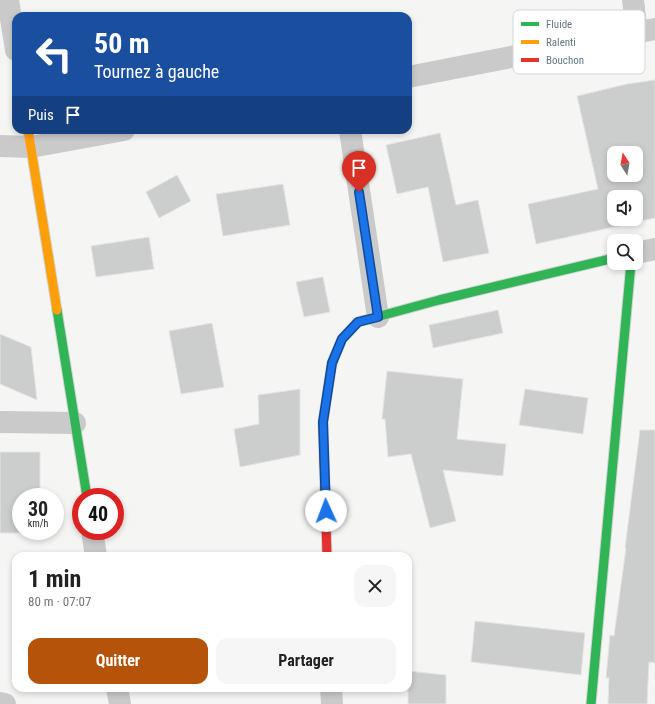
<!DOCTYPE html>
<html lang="fr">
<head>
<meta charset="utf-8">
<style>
  body { margin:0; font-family:"Roboto Condensed",sans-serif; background:#f6f6f6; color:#222; height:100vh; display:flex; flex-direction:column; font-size:15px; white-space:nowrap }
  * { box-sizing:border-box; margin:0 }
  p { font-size:13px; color:#767676 }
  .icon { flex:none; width:22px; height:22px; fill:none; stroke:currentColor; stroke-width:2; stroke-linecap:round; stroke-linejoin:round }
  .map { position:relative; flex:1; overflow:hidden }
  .sheet { position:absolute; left:12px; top:552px; width:400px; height:140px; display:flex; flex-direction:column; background:#fff; border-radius:12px; box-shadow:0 2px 6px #0003 }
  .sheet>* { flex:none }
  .guide { position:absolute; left:12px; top:12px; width:400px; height:122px; border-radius:12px; box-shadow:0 2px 6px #0003; background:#1a4fa0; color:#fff; overflow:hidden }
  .needle { width:26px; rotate:349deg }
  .tools { position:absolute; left:607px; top:146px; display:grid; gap:8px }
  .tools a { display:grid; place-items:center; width:36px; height:36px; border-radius:8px; background:#fff; box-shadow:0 2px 6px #0003; font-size:20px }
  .speed { position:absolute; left:12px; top:488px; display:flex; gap:8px; font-size:20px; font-weight:700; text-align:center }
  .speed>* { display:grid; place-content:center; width:52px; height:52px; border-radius:50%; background:#fff; box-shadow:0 2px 6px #0003; line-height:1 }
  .speed small { font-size:10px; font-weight:400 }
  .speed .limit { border:6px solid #d22; background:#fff; color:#111 }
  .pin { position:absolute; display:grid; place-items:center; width:34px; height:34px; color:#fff; margin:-41px -17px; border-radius:50% 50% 50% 0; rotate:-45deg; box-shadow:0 0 4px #0007 }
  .pin .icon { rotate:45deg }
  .me { position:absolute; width:44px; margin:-22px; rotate:358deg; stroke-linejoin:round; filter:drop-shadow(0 0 3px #0008) }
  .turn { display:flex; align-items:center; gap:14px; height:84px; padding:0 16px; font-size:18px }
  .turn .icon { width:52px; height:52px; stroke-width:2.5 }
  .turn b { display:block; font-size:28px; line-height:34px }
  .then { display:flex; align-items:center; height:38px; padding:0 16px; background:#0003; gap:8px; font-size:15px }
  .round { display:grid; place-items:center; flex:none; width:42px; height:42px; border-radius:12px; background:#f6f6f6 }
  .overview { display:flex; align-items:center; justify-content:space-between; height:68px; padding:0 16px }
  h1 { font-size:24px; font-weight:700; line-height:30px }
  .button { display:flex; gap:8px; margin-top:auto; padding:8px 16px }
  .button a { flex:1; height:46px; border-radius:12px; background:#b45309; color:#fff; font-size:16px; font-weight:700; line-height:46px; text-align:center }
  .button a+a { background:#f6f6f6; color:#222 }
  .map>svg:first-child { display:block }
  .building { fill:#cccece; stroke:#e4e4e4; fill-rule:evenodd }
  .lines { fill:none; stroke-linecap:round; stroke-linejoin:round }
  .fast-casing { stroke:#d2d3d4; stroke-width:11 }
  .slow-casing { stroke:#d2d3d4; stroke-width:11 }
  .jam-casing { stroke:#d2d3d4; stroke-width:11 }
  .street { stroke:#cacacb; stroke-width:22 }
  .fast { stroke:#30b455; stroke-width:9 }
  .slow { stroke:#ff9f0a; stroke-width:9 }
  .jam { stroke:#e5322d; stroke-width:9 }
  .route-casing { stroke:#114b97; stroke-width:10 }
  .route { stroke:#1a73e8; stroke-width:7 }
  .key { fill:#fff; stroke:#d1d7da; stroke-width:1 }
  .key-label { font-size:11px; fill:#657984 }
</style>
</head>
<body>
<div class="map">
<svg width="655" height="704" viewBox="0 0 655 704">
  <rect width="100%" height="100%" fill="#f5f5f4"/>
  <g class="building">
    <path d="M 655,80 L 655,218 L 536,244 L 528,204 L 598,189 L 577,96 L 627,84 ZM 614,153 L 636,153 L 636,175 L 614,175 ZM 614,197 L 636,197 L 636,219 L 614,219 Z"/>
    <path d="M 440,133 L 456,205 L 478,200 L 489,253 L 443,262 L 428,187 L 397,194 L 386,145 Z"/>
    <path d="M 177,175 L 191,201 L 159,218 L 146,192 Z"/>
    <path d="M 283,184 L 290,225 L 223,236 L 216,194 Z"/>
    <path d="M 149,237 L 154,269 L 96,277 L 91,246 Z"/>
    <path d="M 323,277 L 330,312 L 304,317 L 296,282 Z"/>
    <path d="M 498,310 L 503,333 L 433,348 L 429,325 Z"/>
    <path d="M 212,323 L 224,387 L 181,394 L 169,331 Z"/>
    <path d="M 0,334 L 31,347 L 37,400 L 0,384 Z"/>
    <path d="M 387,371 L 463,379 L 457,439 L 506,444 L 503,476 L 443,470 L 456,521 L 430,528 L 411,454 L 388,457 L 385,419 L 382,419 Z"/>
    <path d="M 300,389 L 300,455 L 240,467 L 234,429 L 259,424 L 258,395 Z"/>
    <path d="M 525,389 L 588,398 L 583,434 L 519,425 Z"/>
    <path d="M 640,430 L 655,430 L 655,663 L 649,662 L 647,704 L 608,704 L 609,678 L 606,678 L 610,635 L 614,636 L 626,548 L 625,548 Z"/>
    <path d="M 0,452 L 40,452 L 40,497 L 21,497 L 21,531 L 40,531 L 40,533 L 0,533 Z"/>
    <path d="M 475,621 L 585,633 L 581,675 L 471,662 Z"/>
    <path d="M 408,671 L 446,675 L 446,704 L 408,704 Z"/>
  </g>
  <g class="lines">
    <defs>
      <g id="fast">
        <path d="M 57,310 L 87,497"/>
        <path d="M 340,344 L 342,339 L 358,322 L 439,300 L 614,258"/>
        <path d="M 591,704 L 631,263"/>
      </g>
      <path id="slow" d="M 28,130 L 57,310"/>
      <path id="jam" d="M 327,556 L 323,422 L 332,363 L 340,344"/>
    </defs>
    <use href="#fast" class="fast-casing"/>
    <use href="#slow" class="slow-casing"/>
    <use href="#jam" class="jam-casing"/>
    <g class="street">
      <path d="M 8,0 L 16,50"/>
      <path d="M 633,0 L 637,33"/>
      <path d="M 408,77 L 655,29"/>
      <path d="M 350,130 L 378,317"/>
      <path d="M 0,146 L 31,147 L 124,130"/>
      <path d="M 636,253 L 655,249"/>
      <path d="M 0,422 L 75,423"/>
      <path d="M 92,531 L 96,556"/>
      <path d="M 117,688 L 120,704"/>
      <path d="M 331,688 L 332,704"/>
      <path d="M 0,703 L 5,704"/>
    </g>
    <use href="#fast" class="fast"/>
    <use href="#slow" class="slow"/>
    <use href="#jam" class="jam"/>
  </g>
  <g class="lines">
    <defs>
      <path id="route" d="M 326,511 L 323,422 L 332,363 L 342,339 L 358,322 L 378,317 L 359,192"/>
    </defs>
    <use href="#route" class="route-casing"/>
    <use href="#route" class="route"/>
  </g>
  <rect x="513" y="10" width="132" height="64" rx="6" class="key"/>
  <rect x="521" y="22" width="18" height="4" fill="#30b455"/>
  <rect x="521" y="40" width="18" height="4" fill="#ff9f0a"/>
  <rect x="521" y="58" width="18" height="4" fill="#e5322d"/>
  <g class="key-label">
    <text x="546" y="28">Fluide</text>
    <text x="546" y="46">Ralenti</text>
    <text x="546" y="64">Bouchon</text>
  </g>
</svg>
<div class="tools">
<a><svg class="needle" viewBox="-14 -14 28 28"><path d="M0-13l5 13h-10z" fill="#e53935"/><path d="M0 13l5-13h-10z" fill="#767676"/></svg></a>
<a><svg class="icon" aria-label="sound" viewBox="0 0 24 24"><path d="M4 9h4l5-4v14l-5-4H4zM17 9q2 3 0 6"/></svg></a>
<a><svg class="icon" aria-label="search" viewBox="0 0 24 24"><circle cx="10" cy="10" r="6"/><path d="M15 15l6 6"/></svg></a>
</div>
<div class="speed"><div>30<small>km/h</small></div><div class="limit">40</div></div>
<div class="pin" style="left:359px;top:192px;background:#d93025"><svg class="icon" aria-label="arrive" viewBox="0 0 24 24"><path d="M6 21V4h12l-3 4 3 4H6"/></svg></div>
<svg class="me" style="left:326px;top:511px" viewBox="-20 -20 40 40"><circle r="19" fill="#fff"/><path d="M0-13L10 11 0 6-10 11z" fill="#1a73e8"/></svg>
<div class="guide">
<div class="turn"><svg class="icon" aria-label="left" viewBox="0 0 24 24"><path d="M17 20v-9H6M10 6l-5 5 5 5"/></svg><div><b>50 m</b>Tournez à gauche</div></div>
<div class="then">Puis<svg class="icon" aria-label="arrive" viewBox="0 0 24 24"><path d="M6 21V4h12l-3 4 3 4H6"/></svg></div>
</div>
<section class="sheet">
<div class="overview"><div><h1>1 min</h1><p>80 m · 07:07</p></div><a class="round"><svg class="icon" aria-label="close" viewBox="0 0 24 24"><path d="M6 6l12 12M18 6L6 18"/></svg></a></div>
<div class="button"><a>Quitter</a><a>Partager</a></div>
</section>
</div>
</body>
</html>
